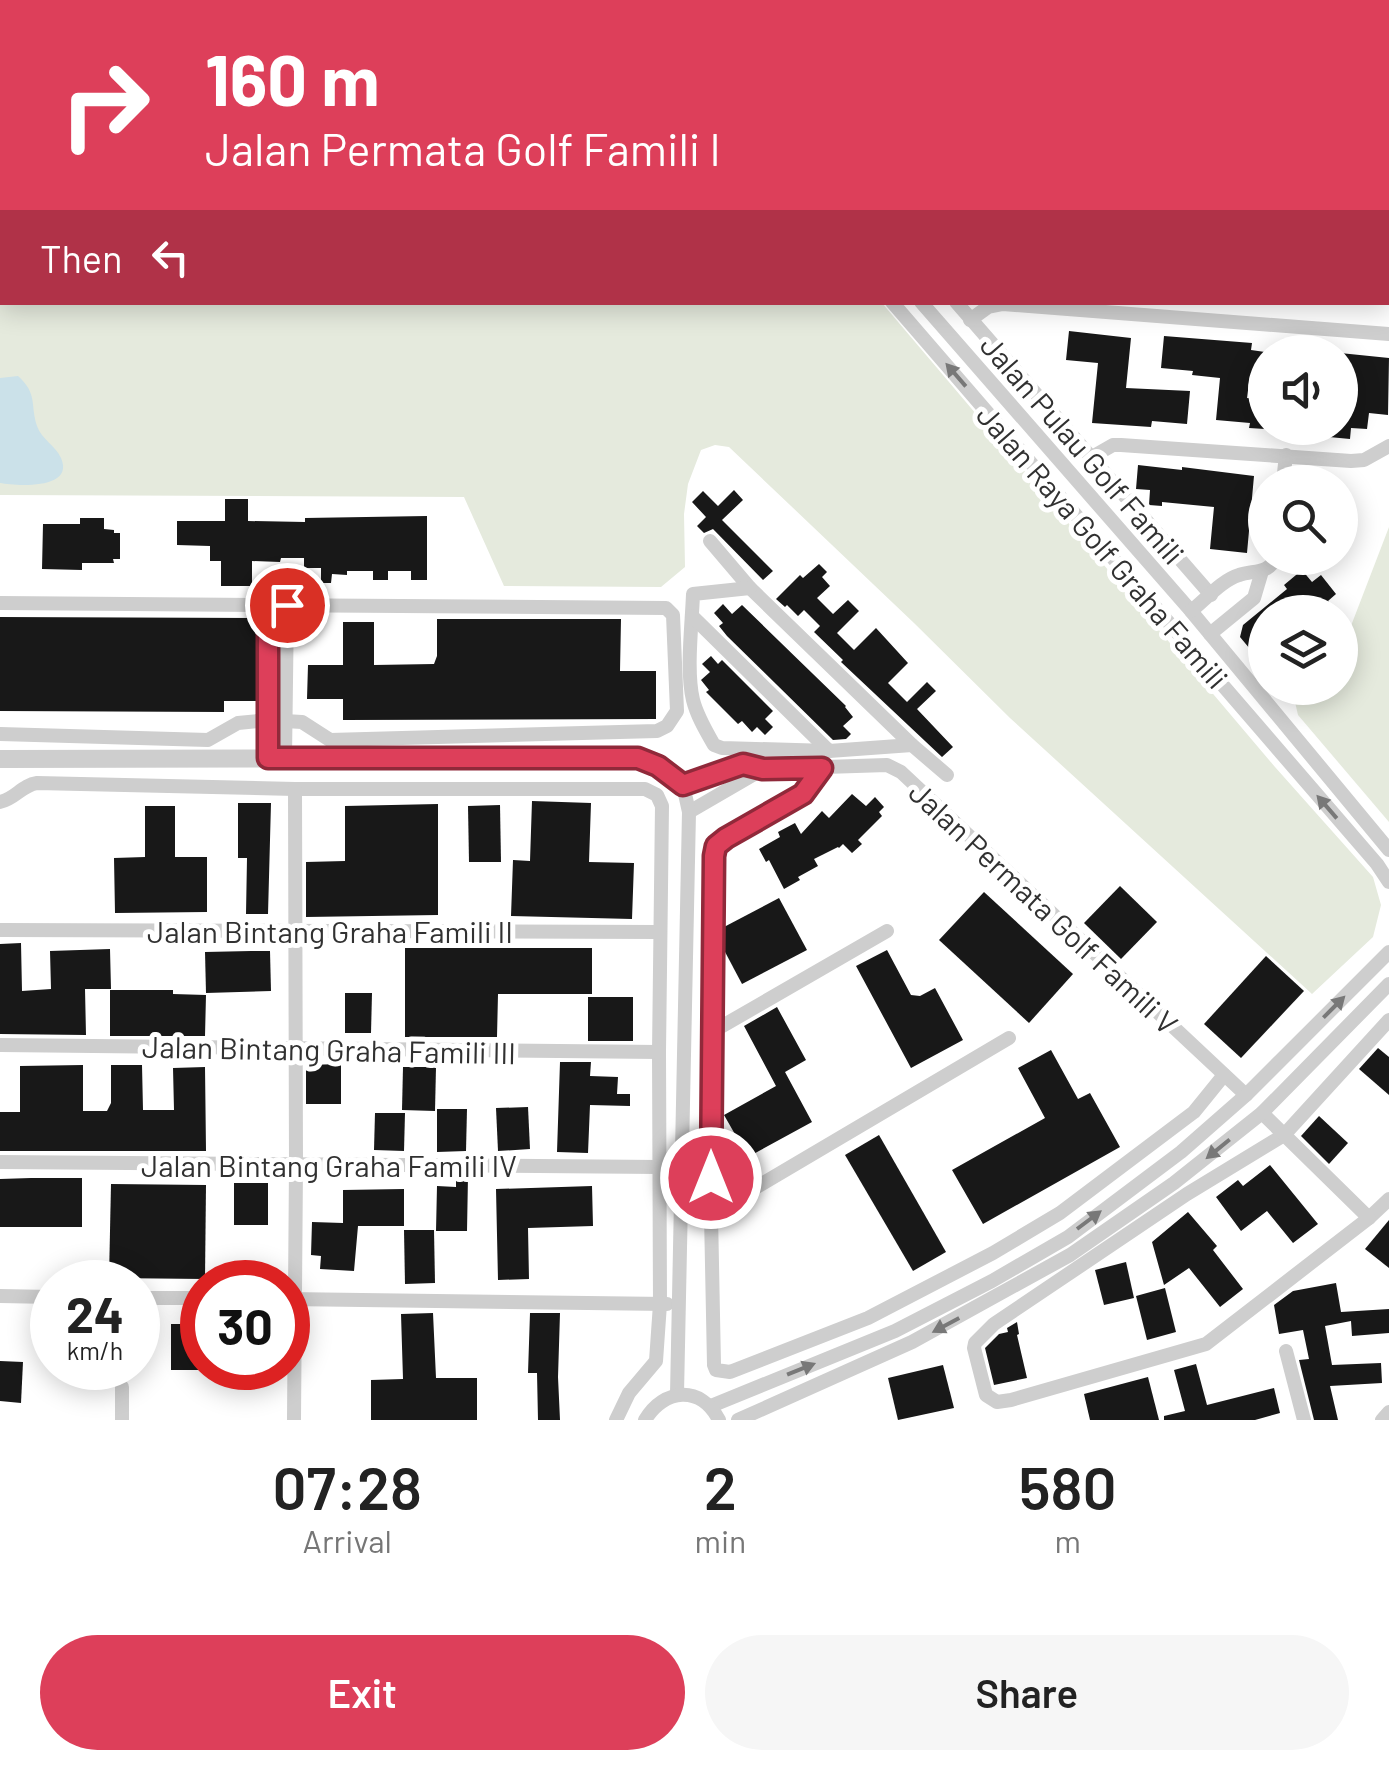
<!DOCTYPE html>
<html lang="en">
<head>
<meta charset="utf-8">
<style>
  body { margin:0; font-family:Barlow,sans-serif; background:#f6f6f6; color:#222; height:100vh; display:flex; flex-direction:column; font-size:38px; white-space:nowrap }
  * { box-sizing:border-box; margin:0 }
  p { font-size:32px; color:#767676 }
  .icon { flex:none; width:55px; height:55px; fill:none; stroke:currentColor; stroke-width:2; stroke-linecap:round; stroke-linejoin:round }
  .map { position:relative; height:1420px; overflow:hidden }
  .details { display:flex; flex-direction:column; background:#fff; flex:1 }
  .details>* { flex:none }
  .top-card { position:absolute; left:0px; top:0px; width:1390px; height:305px; box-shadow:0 5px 25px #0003; background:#dd3f5a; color:#fff; overflow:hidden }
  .fabs { position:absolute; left:1248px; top:335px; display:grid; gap:20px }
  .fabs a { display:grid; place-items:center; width:110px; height:110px; border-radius:50%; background:#fff; box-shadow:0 5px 25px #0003; font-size:50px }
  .speed { position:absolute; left:30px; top:1260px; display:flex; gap:20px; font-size:50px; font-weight:700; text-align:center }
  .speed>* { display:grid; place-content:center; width:130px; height:130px; border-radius:50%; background:#fff; box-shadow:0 5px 25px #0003; line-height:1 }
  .speed small { font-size:25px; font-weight:400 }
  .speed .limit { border:15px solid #d22; background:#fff; color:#111 }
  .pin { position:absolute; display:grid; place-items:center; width:85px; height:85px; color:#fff; margin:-42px; border:5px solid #fff; border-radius:50%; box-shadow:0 2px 10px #0007 }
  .me { position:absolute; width:110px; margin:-55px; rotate:0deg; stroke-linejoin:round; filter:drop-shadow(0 0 8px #0008) }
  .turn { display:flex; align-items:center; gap:35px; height:210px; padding:0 40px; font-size:45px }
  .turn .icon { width:130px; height:130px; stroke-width:2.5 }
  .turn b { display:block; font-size:70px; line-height:85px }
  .then { display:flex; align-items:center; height:95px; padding:0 40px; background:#0003; gap:20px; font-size:38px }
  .eta { display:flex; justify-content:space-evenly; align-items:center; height:170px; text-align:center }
  .eta b { font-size:60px; font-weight:600; line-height:70px }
  .action { display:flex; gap:20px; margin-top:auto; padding:20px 40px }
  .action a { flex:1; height:115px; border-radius:60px; background:#dd3f5a; color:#fff; font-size:40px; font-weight:600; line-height:115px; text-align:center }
  .action a+a { background:#f6f6f6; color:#222 }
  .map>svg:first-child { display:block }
  .green { fill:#e5eadd }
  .water { fill:#cbe1e9 }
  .building { fill:#181818 }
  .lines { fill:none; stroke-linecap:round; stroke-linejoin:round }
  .service { stroke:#cecece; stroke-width:8 }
  .minor { stroke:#cecece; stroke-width:14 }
  .tertiary { stroke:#cecece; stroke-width:18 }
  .oneway { fill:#787878 }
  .route-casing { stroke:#90293a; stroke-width:25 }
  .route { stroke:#dd3f5a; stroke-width:18 }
  .labels { text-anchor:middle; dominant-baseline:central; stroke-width:10; stroke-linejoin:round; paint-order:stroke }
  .street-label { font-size:30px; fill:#313131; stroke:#fff }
</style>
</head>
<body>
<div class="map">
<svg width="1389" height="1420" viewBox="0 0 1389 1420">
  <rect width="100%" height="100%" fill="#fff"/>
  <g class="green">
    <path d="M 839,0 L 1389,0 L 1389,94 L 1388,2 L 841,2 Z"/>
    <path d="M 0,269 L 2,269 L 2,302 L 882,303 L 1275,767 L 1373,877 L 1381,905 L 1373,937 L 1312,994 L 1010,718 L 914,623 L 729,447 L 715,445 L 701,450 L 688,484 L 684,514 L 685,567 L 661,587 L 504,586 L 464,497 L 0,495 Z"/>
    <path d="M 1389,527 L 1389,822 L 1298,715 L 1295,702 L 1301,688 L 1340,688 L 1340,642 L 1349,631 Z"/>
  </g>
  <path class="water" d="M 18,376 C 38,394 30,404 37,426 C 42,440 56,446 61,458 C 75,490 16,486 0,483 L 0,378 Z"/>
  <g class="building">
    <path d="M 1069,331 L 1131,338 L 1126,388 L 1190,391 L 1187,424 L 1152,421 L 1151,427 L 1092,423 L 1098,363 L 1066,360 Z"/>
    <path d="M 1164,336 L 1252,343 L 1251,350 L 1265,352 L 1265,376 L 1250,375 L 1247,398 L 1265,400 L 1265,429 L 1249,428 L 1250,423 L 1216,420 L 1220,378 L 1192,375 L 1193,371 L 1161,368 Z"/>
    <path d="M 1340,353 L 1389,358 L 1388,415 L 1369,413 L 1367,429 L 1351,428 L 1350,439 L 1308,435 L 1309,428 L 1340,428 Z"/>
    <path d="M 1138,465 L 1182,470 L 1182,467 L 1254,476 L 1247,553 L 1210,549 L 1214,507 L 1162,502 L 1162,506 L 1149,505 L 1150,490 L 1136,489 Z"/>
    <path d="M 734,490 L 743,500 L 722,520 L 773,571 L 763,580 L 713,529 L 704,533 L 697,526 L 706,517 L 692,502 L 703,491 L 718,506 Z"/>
    <path d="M 225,499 L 248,499 L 248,521 L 305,522 L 305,518 L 427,516 L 427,580 L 411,580 L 411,571 L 388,571 L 388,580 L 373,580 L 373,571 L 347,571 L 347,575 L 332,574 L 331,583 L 321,583 L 321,568 L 304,568 L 304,558 L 281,558 L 280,562 L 252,561 L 252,586 L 221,586 L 221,561 L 210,561 L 210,546 L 177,545 L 177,521 L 225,521 Z"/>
    <path d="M 80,518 L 104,518 L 104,529 L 114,530 L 114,533 L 120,533 L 120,559 L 113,559 L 114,563 L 82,563 L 82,570 L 42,569 L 43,524 L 80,524 Z"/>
    <path d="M 819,564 L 827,572 L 822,577 L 830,586 L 817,598 L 833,614 L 848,600 L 859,611 L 837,633 L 854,650 L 876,628 L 908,663 L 888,683 L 907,702 L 927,682 L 936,691 L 917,709 L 953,747 L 942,757 L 841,662 L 843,660 L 814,632 L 820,626 L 804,610 L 798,616 L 787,605 L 785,607 L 776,599 L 800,575 L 803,578 Z"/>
    <path d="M 1302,570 L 1312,582 L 1321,575 L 1336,594 L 1328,601 L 1337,612 L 1306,612 L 1298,602 L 1286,612 L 1265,612 L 1265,667 L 1240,637 L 1243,625 L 1287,589 L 1284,585 Z"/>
    <path d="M 723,604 L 732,614 L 742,605 L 846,706 L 845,707 L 853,717 L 843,726 L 851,734 L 846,739 L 833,740 L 727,636 L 719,626 L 723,623 L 714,613 Z"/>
    <path d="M 0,617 L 258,618 L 258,701 L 224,701 L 224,712 L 0,711 Z"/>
    <path d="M 437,619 L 621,619 L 620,671 L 656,671 L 656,719 L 343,720 L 343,699 L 307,699 L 308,665 L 343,665 L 343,622 L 374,622 L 374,665 L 434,664 L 437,656 Z"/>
    <path d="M 711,656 L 718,664 L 722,660 L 773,711 L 765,719 L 773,727 L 765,735 L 757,727 L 752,732 L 742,721 L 738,724 L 706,692 L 709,690 L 701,680 L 710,672 L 702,664 Z"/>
    <path d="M 852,794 L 866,806 L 875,797 L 884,807 L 879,812 L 882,816 L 858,840 L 862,844 L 852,853 L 843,844 L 839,848 L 838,847 L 814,859 L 818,866 L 798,877 L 800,880 L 784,889 L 769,860 L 766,862 L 759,849 L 780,837 L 778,832 L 795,823 L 801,834 L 822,811 L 829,818 Z"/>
    <path d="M 532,801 L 591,803 L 589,862 L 634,863 L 632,919 L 511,916 L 513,860 L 530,861 Z"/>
    <path d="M 238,803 L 271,803 L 268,914 L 246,914 L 247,858 L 238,858 Z"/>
    <path d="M 438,804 L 438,915 L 306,917 L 306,862 L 345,861 L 345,806 Z"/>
    <path d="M 500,805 L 501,862 L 469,862 L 468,806 Z"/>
    <path d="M 145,806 L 175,806 L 175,857 L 207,857 L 207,912 L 115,913 L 114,858 L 145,857 Z"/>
    <path d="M 1120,886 L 1157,922 L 1121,959 L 1084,923 Z"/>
    <path d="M 984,892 L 1073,974 L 1029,1023 L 939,940 Z"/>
    <path d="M 779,898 L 807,950 L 742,984 L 724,950 L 724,927 Z"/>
    <path d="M 21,943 L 22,991 L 51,989 L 50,951 L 110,949 L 111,989 L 85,989 L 86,1035 L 0,1034 L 0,944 Z"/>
    <path d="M 405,948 L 592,948 L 592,994 L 498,994 L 497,1037 L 405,1037 Z"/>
    <path d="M 887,950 L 911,995 L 920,996 L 935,988 L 963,1040 L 911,1068 L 856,966 Z"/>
    <path d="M 251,951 L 270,951 L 271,991 L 206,993 L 205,952 Z"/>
    <path d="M 1266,956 L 1304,991 L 1241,1058 L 1204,1024 Z"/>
    <path d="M 110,990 L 173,990 L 173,994 L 206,995 L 205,1036 L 110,1036 Z"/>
    <path d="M 345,993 L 372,993 L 371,1033 L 345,1033 Z"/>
    <rect x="588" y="997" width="45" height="44"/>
    <path d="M 777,1007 L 806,1060 L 785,1072 L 812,1122 L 748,1157 L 724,1115 L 776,1086 L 744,1026 Z"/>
    <path d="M 1378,1048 L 1389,1057 L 1389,1095 L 1359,1069 Z"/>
    <path d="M 1051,1050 L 1078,1099 L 1090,1093 L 1120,1147 L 983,1224 L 952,1170 L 1045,1118 L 1018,1068 Z"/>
    <path d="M 560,1062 L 591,1062 L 590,1076 L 618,1077 L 617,1094 L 630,1094 L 630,1106 L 590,1105 L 588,1153 L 557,1152 Z"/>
    <path d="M 341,1064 L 341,1104 L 306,1104 L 306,1065 Z"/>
    <path d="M 83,1065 L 83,1111 L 107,1111 L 111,1103 L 111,1065 L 142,1065 L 143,1110 L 174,1110 L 173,1068 L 205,1067 L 206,1151 L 0,1151 L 0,1112 L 20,1112 L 20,1066 Z"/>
    <path d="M 403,1067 L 436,1067 L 435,1111 L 402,1110 Z"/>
    <path d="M 528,1107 L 530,1149 L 498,1151 L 496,1108 Z"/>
    <path d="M 437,1109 L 467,1109 L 466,1151 L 437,1152 Z"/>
    <path d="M 375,1113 L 405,1113 L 404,1151 L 374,1150 Z"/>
    <path d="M 1319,1116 L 1348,1143 L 1329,1164 L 1301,1136 Z"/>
    <path d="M 879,1135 L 946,1252 L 913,1271 L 845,1155 Z"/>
    <path d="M 1270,1165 L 1318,1224 L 1293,1243 L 1267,1211 L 1241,1231 L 1216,1197 L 1238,1180 L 1243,1186 Z"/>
    <path d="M 456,1176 L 468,1176 L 467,1231 L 436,1231 L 437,1186 L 456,1187 Z"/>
    <path d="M 31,1178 L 82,1178 L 82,1227 L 0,1227 L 0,1179 Z"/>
    <rect x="234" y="1183" width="34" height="42"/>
    <path d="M 111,1184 L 206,1185 L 205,1279 L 109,1278 Z"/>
    <path d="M 592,1186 L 593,1226 L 528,1228 L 529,1279 L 498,1280 L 496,1189 Z"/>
    <path d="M 404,1189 L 404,1226 L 358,1226 L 354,1271 L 320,1269 L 321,1256 L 311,1255 L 312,1222 L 343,1223 L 343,1190 Z"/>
    <path d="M 1188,1212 L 1217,1246 L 1213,1250 L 1243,1289 L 1220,1307 L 1189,1268 L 1164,1285 L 1152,1242 Z"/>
    <path d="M 1389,1220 L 1389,1268 L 1365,1249 Z"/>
    <path d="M 404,1230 L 434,1230 L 435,1283 L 405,1284 Z"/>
    <path d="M 1126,1262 L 1134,1298 L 1104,1305 L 1095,1270 Z"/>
    <path d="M 1336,1283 L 1341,1312 L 1389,1309 L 1389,1333 L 1352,1336 L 1351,1321 L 1325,1326 L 1332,1365 L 1381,1363 L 1382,1383 L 1330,1386 L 1338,1420 L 1314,1420 L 1299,1360 L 1309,1359 L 1303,1330 L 1279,1334 L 1274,1305 L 1293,1291 Z"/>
    <path d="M 1165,1288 L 1176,1332 L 1147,1340 L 1136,1296 Z"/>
    <path d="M 433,1313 L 436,1378 L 477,1378 L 477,1420 L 371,1420 L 371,1380 L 403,1379 L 401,1314 Z"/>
    <path d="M 530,1313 L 560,1313 L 558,1377 L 560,1420 L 538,1420 L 537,1373 L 528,1373 Z"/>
    <path d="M 1017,1322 L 1019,1334 L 1017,1335 L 1027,1378 L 994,1385 L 985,1348 L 999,1334 L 1008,1332 L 1007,1328 Z"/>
    <rect x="171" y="1324" width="31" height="46"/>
    <path d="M 0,1361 L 23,1362 L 21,1403 L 0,1401 Z"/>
    <path d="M 1196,1364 L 1207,1405 L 1274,1388 L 1280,1413 L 1255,1420 L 1164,1420 L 1164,1416 L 1185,1411 L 1174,1370 Z"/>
    <path d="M 943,1365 L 954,1408 L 898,1420 L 888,1378 Z"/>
    <path d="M 1148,1377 L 1159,1420 L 1090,1420 L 1084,1394 Z"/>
  </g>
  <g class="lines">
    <g class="service">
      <path d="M 300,0 L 302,2"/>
      <path d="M 603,0 L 604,2"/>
    </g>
    <g class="minor">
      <path d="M 640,0 L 641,2"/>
      <path d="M 662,0 L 664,2"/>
      <path d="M 729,2 L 733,0"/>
      <path d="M 1388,206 L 1389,206"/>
      <path d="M 892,302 L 1377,864 L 1389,882"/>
      <path d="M 921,302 L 1191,611 L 1389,850"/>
      <path d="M 956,302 L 1211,595"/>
      <path d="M 970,320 L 988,307 L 1003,304 L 1389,334"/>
      <path d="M 1092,457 L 1113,445 L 1121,445 L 1351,461 L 1364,460 L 1389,446"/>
      <path d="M 1283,482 L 1286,455"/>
      <path d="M 710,541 L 750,588 L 912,745 L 947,775"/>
      <path d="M 750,588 L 693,594 C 692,624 686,671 693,700 C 697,716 706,731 714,745 L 722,748 L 829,751"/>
      <path d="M 0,603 L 666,608 L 673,615 L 677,711 L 667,726 L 657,731 L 330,740 L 302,722 L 268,720 L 238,723 L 208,740 L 0,734"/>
      <path d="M 1191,611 C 1205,600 1222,580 1239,575 C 1254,570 1269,574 1275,558"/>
      <path d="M 692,616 L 829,751 L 912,745"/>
      <path d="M 1210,634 L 1254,598 L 1262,571"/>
      <path d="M 268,757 L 269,605"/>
      <path d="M 285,757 L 287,605"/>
      <path d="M 822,768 L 803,793 L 725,837 L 717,845 L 714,856 L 711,1214 L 714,1365 L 716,1370 L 730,1372 L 868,1318 L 993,1253 L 1060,1213 L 1194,1112 L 1224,1075"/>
      <path d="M 0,802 C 15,799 22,785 37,783 L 295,789 L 645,789 L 657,795 L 662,806 L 659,1052 L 660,1304 L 656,1361 L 629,1393 L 616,1420"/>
      <path d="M 689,812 L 763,769"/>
      <path d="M 0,930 L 660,932"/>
      <path d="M 1389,1020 L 1284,1135 L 1187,1194 L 994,1324 L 975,1343 L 974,1348 L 986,1395 L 997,1402 L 1011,1400 L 1206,1344 L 1369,1218 L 1389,1199"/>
      <path d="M 712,1032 L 887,931"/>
      <path d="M 0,1045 L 659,1052"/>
      <path d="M 1262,1113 L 1369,1218"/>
      <path d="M 0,1162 L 659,1167"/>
      <path d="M 711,1214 L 1009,1038"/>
      <path d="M 0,1296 L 52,1297"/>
      <path d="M 138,1298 L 202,1298"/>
      <path d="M 288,1299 L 667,1304"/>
      <path d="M 1286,1351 L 1304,1420"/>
      <path d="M 122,1387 L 122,1420"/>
      <path d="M 677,1394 L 689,812 L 683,785 L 740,764 L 763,769 L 887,765 L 901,772 L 1246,1095"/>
      <path d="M 711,1406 L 895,1331 L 992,1281 L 1068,1237 L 1181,1152 L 1246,1095 L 1389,952"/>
      <path d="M 294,1420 L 296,1165 L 295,789"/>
      <path d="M 645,1420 C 664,1388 701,1385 719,1420"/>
      <path d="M 738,1420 L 912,1342 L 1070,1255 L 1174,1183 L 1262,1113 L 1389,984"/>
      <path d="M 1382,1420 L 1389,1412"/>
    </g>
    <path class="tertiary" d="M 0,759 L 638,758 L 658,765 L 683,785"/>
  </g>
  <defs><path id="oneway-solid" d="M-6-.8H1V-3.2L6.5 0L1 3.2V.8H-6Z" transform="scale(2.5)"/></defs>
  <g class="oneway">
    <use href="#oneway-solid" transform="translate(956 375) rotate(-131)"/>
    <use href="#oneway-solid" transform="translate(1327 807) rotate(-131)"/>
    <use href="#oneway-solid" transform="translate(1334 1007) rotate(-45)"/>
    <use href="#oneway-solid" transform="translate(1218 1149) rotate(141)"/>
    <use href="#oneway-solid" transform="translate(1089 1220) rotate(-37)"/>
    <use href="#oneway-solid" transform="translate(946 1325) rotate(152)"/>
    <use href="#oneway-solid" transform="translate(801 1369) rotate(-22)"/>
  </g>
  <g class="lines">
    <defs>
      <path id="route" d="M 287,605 L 268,605 L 268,758 L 638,758 L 658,766 L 683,785 L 743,764 L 763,769 L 822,768 L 803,794 L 726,838 L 716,846 L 714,856 L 711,1178"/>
    </defs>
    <use href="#route" class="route-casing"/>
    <use href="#route" class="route"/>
  </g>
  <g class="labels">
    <g class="street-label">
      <text transform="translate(1083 449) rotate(49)">Jalan Pulau Golf Famili</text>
      <text transform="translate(1103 546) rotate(49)">Jalan Raya Golf Graha Famili</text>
      <text transform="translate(1044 907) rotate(43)">Jalan Permata Golf Famili V</text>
      <text x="330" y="931">Jalan Bintang Graha Famili II</text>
      <text transform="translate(329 1049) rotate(1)">Jalan Bintang Graha Famili III</text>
      <text x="329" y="1165">Jalan Bintang Graha Famili IV</text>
    </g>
  </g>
</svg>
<div class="fabs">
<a><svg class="icon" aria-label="sound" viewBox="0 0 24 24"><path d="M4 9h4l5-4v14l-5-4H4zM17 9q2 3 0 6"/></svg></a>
<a><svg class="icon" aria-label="search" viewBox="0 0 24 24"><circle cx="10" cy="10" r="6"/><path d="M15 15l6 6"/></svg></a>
<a><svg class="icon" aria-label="layers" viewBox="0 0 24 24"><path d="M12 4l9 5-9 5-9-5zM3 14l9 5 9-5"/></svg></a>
</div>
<div class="speed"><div>24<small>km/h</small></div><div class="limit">30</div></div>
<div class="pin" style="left:287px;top:605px;background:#d93025"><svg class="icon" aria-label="arrive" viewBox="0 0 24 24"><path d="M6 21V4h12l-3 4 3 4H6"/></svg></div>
<svg class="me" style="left:711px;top:1178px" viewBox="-20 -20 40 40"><circle r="17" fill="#dd3f5a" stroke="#fff" stroke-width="3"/><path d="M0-11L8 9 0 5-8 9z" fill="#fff"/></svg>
<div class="top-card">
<div class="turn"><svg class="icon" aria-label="right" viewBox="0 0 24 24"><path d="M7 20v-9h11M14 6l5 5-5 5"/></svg><div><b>160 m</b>Jalan Permata Golf Famili I</div></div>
<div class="then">Then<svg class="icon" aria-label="left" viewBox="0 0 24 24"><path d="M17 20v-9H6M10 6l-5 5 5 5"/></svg></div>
</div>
</div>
<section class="details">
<div class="eta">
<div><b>07:28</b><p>Arrival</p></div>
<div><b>2</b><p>min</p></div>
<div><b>580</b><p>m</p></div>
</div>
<div class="action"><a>Exit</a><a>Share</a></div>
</section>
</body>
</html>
